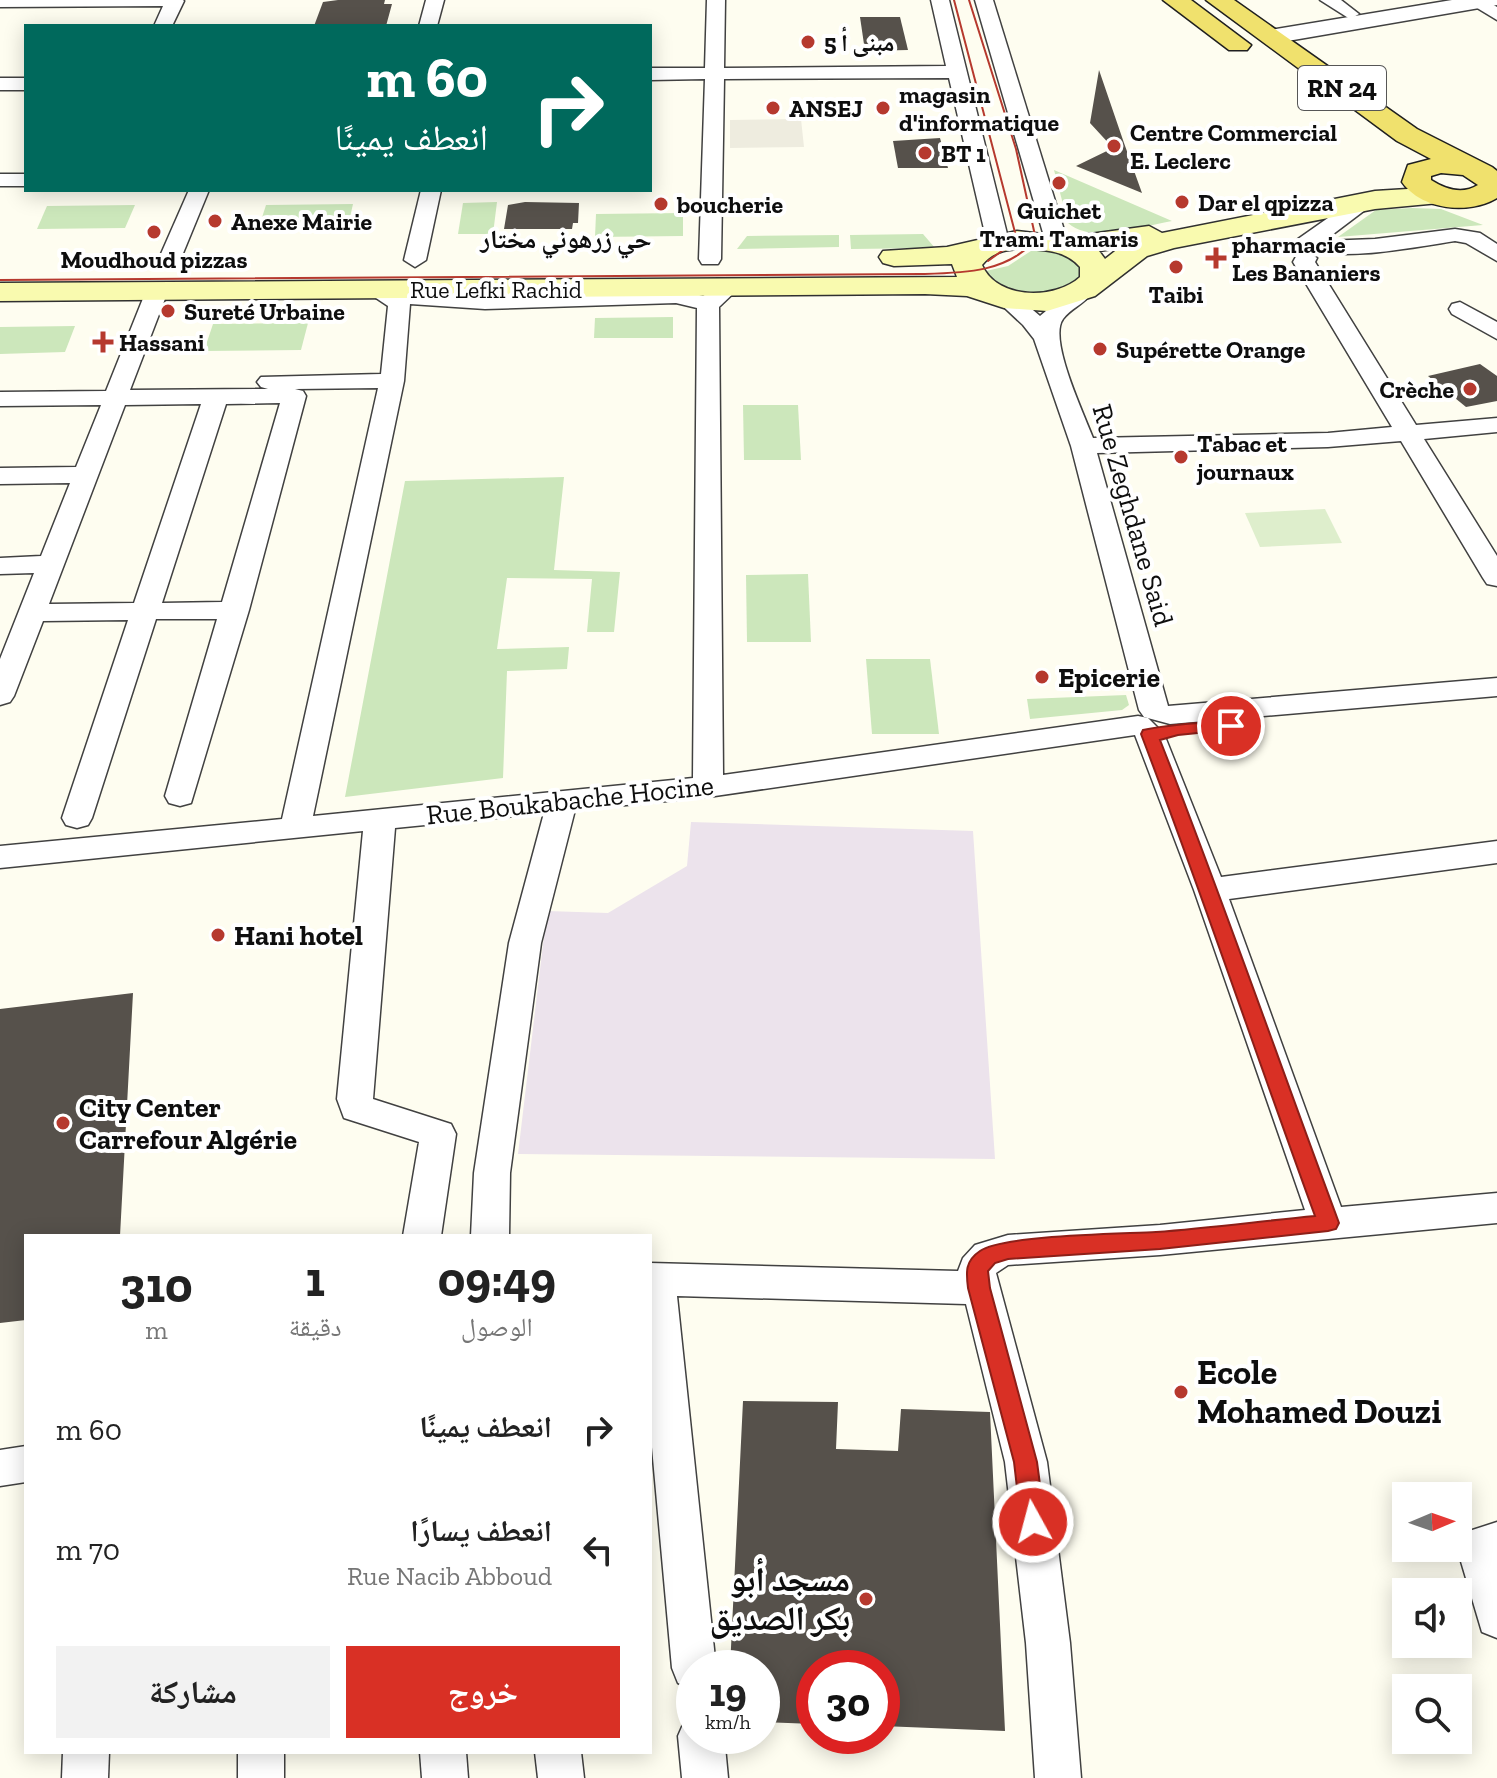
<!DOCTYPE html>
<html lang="ar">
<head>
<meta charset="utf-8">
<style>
  body { margin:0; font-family:"Zilla Slab","Noto Naskh Arabic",serif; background:#f2f2f2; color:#222; direction:rtl; height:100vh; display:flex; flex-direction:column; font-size:30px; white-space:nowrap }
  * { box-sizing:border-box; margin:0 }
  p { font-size:26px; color:#767676 }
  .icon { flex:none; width:44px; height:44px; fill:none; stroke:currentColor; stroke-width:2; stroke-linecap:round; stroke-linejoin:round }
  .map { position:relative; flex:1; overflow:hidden; direction:ltr }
  .side { position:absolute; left:24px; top:1234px; width:628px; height:520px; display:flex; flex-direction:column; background:#fff; border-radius:0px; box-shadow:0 4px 20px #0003; direction:rtl }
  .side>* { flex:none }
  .guide { position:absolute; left:24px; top:24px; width:628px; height:168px; border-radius:0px; box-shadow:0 4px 20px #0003; direction:rtl; background:#00695c; color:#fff; overflow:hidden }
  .needle { width:52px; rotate:88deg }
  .fabs { position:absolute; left:1392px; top:1482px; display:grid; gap:16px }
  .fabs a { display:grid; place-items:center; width:80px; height:80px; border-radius:0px; background:#fff; box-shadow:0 4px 20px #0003; font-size:40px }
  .speed { position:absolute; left:676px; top:1650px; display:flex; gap:16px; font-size:40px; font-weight:700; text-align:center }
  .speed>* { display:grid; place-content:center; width:104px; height:104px; border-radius:50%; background:#fff; box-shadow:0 4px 20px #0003; line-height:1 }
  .speed small { font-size:20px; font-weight:400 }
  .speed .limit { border:12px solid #d22; background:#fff; color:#111 }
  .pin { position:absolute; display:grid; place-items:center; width:68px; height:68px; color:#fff; margin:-34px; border:4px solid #fff; border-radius:50%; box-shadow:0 2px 8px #0007 }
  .me { position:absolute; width:88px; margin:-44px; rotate:353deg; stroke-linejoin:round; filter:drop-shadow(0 0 6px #0008) }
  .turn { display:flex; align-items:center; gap:28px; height:168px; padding:0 32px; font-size:36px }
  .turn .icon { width:104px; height:104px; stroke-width:2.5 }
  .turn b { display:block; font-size:56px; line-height:68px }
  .eta { display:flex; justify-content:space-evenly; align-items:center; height:136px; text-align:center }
  .eta b { font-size:48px; font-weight:700; line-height:56px }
  .primary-button { display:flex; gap:16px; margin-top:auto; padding:16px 32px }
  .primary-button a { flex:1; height:92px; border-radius:0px; background:#d93025; color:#fff; font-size:32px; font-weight:700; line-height:92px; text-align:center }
  .primary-button a+a { background:#f2f2f2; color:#222 }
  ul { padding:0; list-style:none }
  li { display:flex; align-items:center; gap:24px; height:120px; padding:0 32px }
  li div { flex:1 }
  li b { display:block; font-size:30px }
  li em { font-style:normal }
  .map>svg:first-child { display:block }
  .industrial { fill:#ece3ec }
  .green { fill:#cce7bb }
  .pitch { fill:#deeecc }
  .plaza { fill:#eeecdf }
  .building { fill:#56514b }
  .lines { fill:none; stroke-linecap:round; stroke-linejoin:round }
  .minor-casing { stroke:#414141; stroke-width:3 }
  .tertiary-casing { stroke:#414141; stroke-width:3 }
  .secondary-casing { stroke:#303030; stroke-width:3 }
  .primary-casing { stroke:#1f1f1f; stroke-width:3 }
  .minor { fill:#fff; fill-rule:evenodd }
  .tertiary { fill:#fff; fill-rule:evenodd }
  .secondary { fill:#f9faaf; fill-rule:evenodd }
  .primary { fill:#f0e16d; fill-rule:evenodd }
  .tram { stroke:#b6392e; stroke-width:2 }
  .route { fill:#d93025; stroke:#8d1f18; stroke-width:2 }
  .poi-dot { fill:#b6392e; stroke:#fff; stroke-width:3 }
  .labels { text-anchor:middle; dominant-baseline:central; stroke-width:8; stroke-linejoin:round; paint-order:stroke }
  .far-poi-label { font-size:24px; font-weight:bold; fill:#0e0e0e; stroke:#fff; text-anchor:start }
  .far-street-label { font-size:24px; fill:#0e0e0e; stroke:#fff }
  .shield { fill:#fff; stroke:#565656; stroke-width:2 }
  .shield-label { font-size:26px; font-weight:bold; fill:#0e0e0e }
  .far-neighbourhood-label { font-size:26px; font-weight:bold; fill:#0e0e0e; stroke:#fff }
  .street-label { font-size:28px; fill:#0e0e0e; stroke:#fff }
  .poi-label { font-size:28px; font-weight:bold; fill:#0e0e0e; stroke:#fff; text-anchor:start }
  .near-poi-label { font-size:34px; font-weight:bold; fill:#0e0e0e; stroke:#fff; text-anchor:start }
</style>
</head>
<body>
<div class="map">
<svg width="1497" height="1778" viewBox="0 0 1497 1778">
  <rect width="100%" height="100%" fill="#fefdf0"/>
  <path class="industrial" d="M 691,822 L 973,831 L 995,1159 L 518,1154 L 547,911 L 608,913 L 687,866 Z"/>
  <g class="green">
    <path d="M 1054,170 L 1172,221 C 1142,226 1094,245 1068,223 Z"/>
    <path d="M 497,202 L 493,234 L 458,234 L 463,203 Z"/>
    <path d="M 353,204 L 348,226 L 259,227 L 266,205 Z"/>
    <path d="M 135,205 L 125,228 L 37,229 L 47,206 Z"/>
    <path d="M 1412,208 L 1441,209 L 1483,225 L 1338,237 L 1376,210 Z"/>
    <path d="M 683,213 L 683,236 L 595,237 L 596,214 Z"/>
    <path d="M 923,234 L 935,248 L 851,249 L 850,235 Z"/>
    <path d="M 839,235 L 839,247 L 737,249 L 747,236 Z"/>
    <path d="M 1060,248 L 1087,272 L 1063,294 L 1011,294 L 977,273 L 1008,266 L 1034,249 Z"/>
    <path d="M 673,317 L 673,338 L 594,338 L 595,318 Z"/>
    <path d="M 308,323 L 301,350 L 204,351 L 213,324 Z"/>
    <path d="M 75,326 L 65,352 L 0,354 L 0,327 Z"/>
    <path d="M 743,405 L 798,405 L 801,460 L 744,460 Z"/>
    <path d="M 564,477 L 554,570 L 620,572 L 614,632 L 587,632 L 592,579 L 507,578 L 497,649 L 569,647 L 567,669 L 507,671 L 503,778 L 345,797 L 405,481 Z"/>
    <path d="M 808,574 L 811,642 L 747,642 L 746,575 Z"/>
    <path d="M 866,659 L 930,659 L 939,734 L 872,734 Z"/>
    <path d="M 1126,695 L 1129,705 L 1122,710 L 1030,719 L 1027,699 Z"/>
  </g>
  <path class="pitch" d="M 1325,509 L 1342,543 L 1260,547 L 1245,513 Z"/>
  <path class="plaza" d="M 801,119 L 804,147 L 730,148 L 730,120 Z"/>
  <g class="building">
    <path d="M 338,0 L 385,0 L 384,4 L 392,4 L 386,26 L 314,26 L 323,2 Z"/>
    <path d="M 860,17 L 900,17 L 908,50 L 865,51 Z"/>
    <path d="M 1099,70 L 1124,143 L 1142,193 L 1076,166 L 1113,148 L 1090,123 Z"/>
    <path d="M 940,138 L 948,168 L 898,168 L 893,141 Z"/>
    <path d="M 525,202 L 579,203 L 578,223 L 573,223 L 572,229 L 504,229 L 508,205 Z"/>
    <path d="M 1480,364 L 1497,376 L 1497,401 L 1466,407 L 1428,376 Z"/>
    <path d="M 133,993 L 120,1236 L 26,1236 L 26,1320 L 0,1323 L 0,1009 Z"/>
    <path d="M 743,1401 L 838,1402 L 836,1449 L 898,1451 L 901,1409 L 990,1412 L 1005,1731 L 882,1726 L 882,1668 L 814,1668 L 814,1724 L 762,1722 L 762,1668 L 730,1668 Z"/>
  </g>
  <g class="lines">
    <defs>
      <g id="minor">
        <path d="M 0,0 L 183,0 L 184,1 L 172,26 L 154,26 L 163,6 L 0,7 Z"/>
        <path d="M 426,0 L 444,0 L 437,26 L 419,26 Z"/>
        <path d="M 707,0 L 725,0 L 724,68 L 946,66 L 931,0 L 949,0 L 1009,242 L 1006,247 L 990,247 L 987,242 L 949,78 L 724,79 L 721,259 L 718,264 L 702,264 L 699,259 L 705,79 L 650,80 L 650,68 L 705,68 Z"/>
        <path d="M 975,0 L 993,0 L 1068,243 L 1065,248 L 1049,248 L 1046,243 Z"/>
        <path d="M 1320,0 L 1341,0 L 1359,14 L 1350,19 Z"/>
        <path d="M 1464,0 L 1485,0 L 1497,7 L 1497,20 Z"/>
        <rect x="0" y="78" width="26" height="12"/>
        <rect x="0" y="174" width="26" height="12"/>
        <path d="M 189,190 L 209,190 L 179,263 L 176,268 L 160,268 L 157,263 Z"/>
        <path d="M 421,190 L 441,190 L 426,260 L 415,267 L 404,260 Z"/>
        <path d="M 1362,197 L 1373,203 L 1369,207 L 1324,241 L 1375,239 L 1455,229 L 1480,233 L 1497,244 L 1497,261 L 1466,243 L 1455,241 C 1403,249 1347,261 1298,249 L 1295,244 L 1298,239 L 1355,199 Z"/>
        <path d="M 1306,251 L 1317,258 L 1315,262 L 1416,425 L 1497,418 L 1497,432 L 1424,439 L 1497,556 L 1497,586 L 1487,584 L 1483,578 L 1401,441 L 1328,447 L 1097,453 L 1168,706 L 1497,678 L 1497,696 L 1170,724 L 1144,717 L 1139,710 L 1071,446 L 1034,339 L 1023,325 L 994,298 L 997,293 L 1013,293 L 1040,316 L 1072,289 L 1088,289 L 1091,294 C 1084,304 1070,309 1063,319 C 1048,339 1084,414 1093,438 L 1328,433 L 1392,427 L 1293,262 L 1298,253 Z"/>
        <path d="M 728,281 L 739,288 L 719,307 L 723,775 L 1138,716 L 1148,718 L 1164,734 L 1221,877 L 1497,841 L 1497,863 L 1229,899 L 1341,1207 L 1497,1193 L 1497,1223 L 1160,1255 L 1008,1265 L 996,1273 L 1047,1462 L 1070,1643 L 1081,1778 L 1035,1778 L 1026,1643 L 1005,1462 L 966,1304 L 677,1296 L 716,1668 L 694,1668 L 694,1689 L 678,1683 L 672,1668 L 650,1425 L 650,1263 L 958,1271 L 963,1258 L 975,1245 L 1008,1235 L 1160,1225 L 1305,1210 L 1194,890 L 1135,735 L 708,797 L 575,810 L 541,943 L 510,1173 L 509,1236 L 471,1236 L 474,1173 L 509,943 L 544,813 L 395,828 L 373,1099 L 451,1124 L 456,1134 L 441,1236 L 403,1236 L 419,1142 L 344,1118 L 337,1099 L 363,831 L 0,868 L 0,846 L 282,819 L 378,388 L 295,389 L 303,391 L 306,396 L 249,610 L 191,803 L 180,806 L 169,803 L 165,796 L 217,619 L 156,619 L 92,818 L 88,825 L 77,828 L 66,825 L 62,818 L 128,620 L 43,621 L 14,696 L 10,702 L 0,705 L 0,659 L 34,573 L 0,574 L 0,558 L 41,556 L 70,483 L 0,484 L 0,468 L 76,467 L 101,405 L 0,406 L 0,392 L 106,391 L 146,291 L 157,284 L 168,291 L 130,390 L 268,389 L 261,387 L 257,382 L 261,377 L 381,374 L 388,306 L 364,290 L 375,283 C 468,306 580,292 676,289 L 703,296 ZM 676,303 L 697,308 L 693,778 L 313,816 L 404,381 L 410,304 L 485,309 ZM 280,403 L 222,602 L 162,603 L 226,404 ZM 201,404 L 134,603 L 49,604 L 125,405 Z"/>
        <path d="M 1460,302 L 1497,322 L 1497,339 L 1452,314 L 1449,309 L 1452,304 Z"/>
        <path d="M 26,1446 L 26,1482 L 0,1486 L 0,1450 Z"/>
        <path d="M 1497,1522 L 1497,1638 L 1482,1632 L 1457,1548 L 1463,1533 Z"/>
        <path d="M 694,1716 L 694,1736 L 724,1736 L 728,1778 L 682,1778 L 678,1736 L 685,1720 Z"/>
        <path d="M 63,1752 L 109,1752 L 108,1778 L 62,1778 Z"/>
        <rect x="238" y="1752" width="46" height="26"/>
        <path d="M 420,1752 L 466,1752 L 468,1778 L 422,1778 Z"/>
        <path d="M 535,1752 L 581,1752 L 584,1778 L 538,1778 Z"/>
      </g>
      <path id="tertiary" d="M 1452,0 L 1497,0 L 1497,5 L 1270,44 L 1259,37 L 1270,30 Z"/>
      <path id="secondary" d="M 1440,187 L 1450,190 L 1454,196 L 1450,202 L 1375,209 L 1174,248 L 1147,256 L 1095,296 L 1047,311 L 1004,308 L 967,296 L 925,294 L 0,301 L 0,283 L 957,277 L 952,264 L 894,266 L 883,263 L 879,257 L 883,251 L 947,247 L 1017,231 L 1068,237 L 1149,226 L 1162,233 L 1375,191 ZM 1119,248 L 1105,259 L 1099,251 ZM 1028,249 C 1047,250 1066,251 1080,267 L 1080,277 C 1055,300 997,300 982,265 C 994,250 1010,249 1028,249 Z"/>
      <g id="primary">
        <path d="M 1163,0 L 1191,0 L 1251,45 L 1247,50 L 1229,50 Z"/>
        <path d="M 1206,0 L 1234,0 L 1417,129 L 1492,167 L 1497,171 L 1497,198 C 1469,215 1421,210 1402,182 L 1408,165 L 1431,159 L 1397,141 ZM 1441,173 L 1463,175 L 1478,185 C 1462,195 1445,189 1431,180 L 1431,176 Z"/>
      </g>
    </defs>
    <use href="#minor" class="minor-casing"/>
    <use href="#tertiary" class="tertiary-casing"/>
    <use href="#secondary" class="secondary-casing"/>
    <use href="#primary" class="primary-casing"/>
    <use href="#minor" class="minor"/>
    <use href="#tertiary" class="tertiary"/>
    <use href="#secondary" class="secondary"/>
    <use href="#primary" class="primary"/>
    <g class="tram">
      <path d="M 954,0 L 1017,240 L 988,261"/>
      <path d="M 0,280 L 921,274 C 964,273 1005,273 1036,240 L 1016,149 L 969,0"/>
    </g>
  </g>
  <path class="route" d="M 1231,720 L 1240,726 L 1237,729 L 1178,735 L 1160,740 C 1223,900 1279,1062 1339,1223 L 1336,1229 L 1328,1231 L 1160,1249 L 1008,1259 L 995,1263 L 988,1271 L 990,1288 L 1037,1462 L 1045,1522 L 1042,1530 L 1033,1533 L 1025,1530 L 1021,1522 L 1014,1462 L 968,1288 C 966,1272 965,1261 980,1251 C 1003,1235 1122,1234 1156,1232 C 1209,1228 1262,1221 1315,1216 C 1256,1055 1202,893 1141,734 L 1143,730 C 1171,724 1202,723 1231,720 Z"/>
  <g class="poi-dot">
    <circle cx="808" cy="42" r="8"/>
    <circle cx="773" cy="108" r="8"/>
    <circle cx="883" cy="108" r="8"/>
    <circle cx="1114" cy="146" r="8"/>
    <circle cx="925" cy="153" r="8"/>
    <circle cx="1059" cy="183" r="8"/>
    <circle cx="1182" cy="202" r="8"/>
    <circle cx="661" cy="204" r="8"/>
    <circle cx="215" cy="221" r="8"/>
    <circle cx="154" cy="232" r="8"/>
    <path d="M1212 246h8v8h8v8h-8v8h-8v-8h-8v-8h8z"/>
    <circle cx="1176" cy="267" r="8"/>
    <circle cx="168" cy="311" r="8"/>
    <path d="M99 330h8v8h8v8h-8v8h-8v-8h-8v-8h8z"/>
    <circle cx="1100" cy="349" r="8"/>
    <circle cx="1470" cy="389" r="8"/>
    <circle cx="1181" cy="457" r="8"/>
    <circle cx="1042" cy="677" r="8"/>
    <circle cx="218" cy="935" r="8"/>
    <circle cx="63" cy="1123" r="8"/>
    <circle cx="1181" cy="1392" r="8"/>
    <circle cx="866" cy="1599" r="8"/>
  </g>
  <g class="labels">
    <g class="far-poi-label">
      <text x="824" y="42">مبنى أ 5</text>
      <text x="899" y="94">magasin<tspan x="899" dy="28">d'informatique</tspan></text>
      <text x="789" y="108">ANSEJ</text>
      <text x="1130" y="132">Centre Commercial<tspan x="1130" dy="28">E. Leclerc</tspan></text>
      <text x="941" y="153">BT 1</text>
      <text x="1198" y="202">Dar el qpizza</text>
      <text x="677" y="204">boucherie</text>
      <text x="1059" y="210" text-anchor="middle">Guichet<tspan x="1059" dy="28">Tram: Tamaris</tspan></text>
      <text x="231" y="221">Anexe Mairie</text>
      <text x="1232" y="244">pharmacie<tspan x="1232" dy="28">Les Bananiers</tspan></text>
      <text x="154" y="259" text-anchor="middle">Moudhoud pizzas</text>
      <text x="1176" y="294" text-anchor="middle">Taibi</text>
      <text x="184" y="311">Sureté Urbaine</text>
      <text x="119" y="342">Hassani</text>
      <text x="1116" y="349">Supérette Orange</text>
      <text x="1454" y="389" text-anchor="end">Crèche</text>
      <text x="1197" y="443">Tabac et<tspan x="1197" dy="28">journaux</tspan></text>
    </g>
    <g class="far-street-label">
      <text x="496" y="289">Rue Lefki Rachid</text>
    </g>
    <rect class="shield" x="1298" y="66" width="88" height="44" rx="6"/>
    <g class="shield-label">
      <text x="1342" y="88">RN 24</text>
    </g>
    <g class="far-neighbourhood-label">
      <text x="566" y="239">حي زرهوني مختار</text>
    </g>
    <g class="street-label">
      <text transform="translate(1133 515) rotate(74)">Rue Zeghdane Said</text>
      <text transform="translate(570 800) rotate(-6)">Rue Boukabache Hocine</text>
    </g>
    <g class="poi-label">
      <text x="1058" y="677">Epicerie</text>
      <text x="234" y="935">Hani hotel</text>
      <text x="79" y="1107">City Center<tspan x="79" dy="32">Carrefour Algérie</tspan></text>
    </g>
    <g class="near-poi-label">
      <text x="1197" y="1372">Ecole<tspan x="1197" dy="39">Mohamed Douzi</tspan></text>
      <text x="850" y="1579" text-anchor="end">مسجد أبو<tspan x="850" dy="39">بكر الصديق</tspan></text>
    </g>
  </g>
</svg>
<div class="fabs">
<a><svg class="needle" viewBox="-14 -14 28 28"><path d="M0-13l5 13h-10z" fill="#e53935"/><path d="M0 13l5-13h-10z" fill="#767676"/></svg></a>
<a><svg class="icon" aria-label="sound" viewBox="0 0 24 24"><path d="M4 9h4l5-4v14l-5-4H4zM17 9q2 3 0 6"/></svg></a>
<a><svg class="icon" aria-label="search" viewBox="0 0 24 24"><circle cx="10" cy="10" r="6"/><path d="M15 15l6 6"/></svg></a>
</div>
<div class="speed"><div>19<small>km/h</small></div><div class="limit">30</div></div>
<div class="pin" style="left:1231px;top:726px;background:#d93025"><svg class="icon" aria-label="arrive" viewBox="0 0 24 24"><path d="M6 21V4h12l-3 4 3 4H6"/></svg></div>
<svg class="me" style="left:1033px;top:1522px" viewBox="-20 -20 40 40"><circle r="17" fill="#d93025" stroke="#fff" stroke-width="3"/><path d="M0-11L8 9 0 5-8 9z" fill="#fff"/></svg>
<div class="guide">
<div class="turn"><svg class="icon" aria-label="right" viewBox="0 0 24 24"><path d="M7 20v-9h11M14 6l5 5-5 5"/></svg><div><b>60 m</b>انعطف يمينًا</div></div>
</div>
<section class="side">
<div class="eta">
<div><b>09:49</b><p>الوصول</p></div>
<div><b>1</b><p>دقيقة</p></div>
<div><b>310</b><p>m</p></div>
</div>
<ul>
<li><svg class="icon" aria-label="right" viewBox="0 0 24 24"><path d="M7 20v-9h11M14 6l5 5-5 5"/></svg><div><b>انعطف يمينًا</b></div><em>60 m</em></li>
<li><svg class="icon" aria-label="left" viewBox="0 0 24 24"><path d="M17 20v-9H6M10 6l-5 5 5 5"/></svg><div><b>انعطف يسارًا</b><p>Rue Nacib Abboud</p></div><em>70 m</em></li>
</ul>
<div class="primary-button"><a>خروج</a><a>مشاركة</a></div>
</section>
</div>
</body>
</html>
